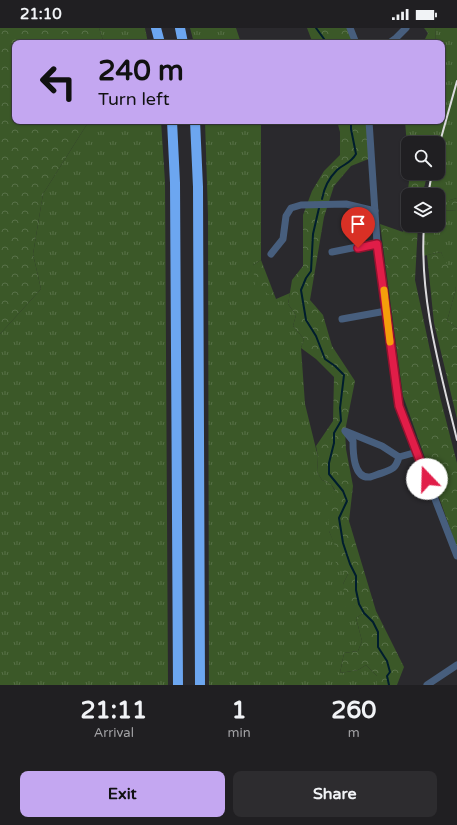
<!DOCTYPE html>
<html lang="en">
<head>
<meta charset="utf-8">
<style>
  body { margin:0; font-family:"Varela Round",sans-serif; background:#2d2c2f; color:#f1f3f6; height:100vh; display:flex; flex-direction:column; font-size:15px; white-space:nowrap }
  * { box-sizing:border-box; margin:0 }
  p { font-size:13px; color:#a2a2a5 }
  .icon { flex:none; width:22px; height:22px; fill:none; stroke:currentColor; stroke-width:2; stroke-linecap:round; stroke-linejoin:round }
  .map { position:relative; height:657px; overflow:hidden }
  .sheet { display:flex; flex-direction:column; background:#201f22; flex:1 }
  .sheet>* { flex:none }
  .banner { position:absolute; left:12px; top:12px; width:433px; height:84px; border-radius:8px; box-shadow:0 1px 3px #0004,0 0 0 1px #3d3d40; background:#c4a7f1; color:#111; overflow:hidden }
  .controls { position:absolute; left:401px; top:108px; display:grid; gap:8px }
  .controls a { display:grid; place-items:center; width:44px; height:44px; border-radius:8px; background:#201f22; box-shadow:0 1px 3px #0004,0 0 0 1px #3d3d40; font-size:20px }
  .pin { position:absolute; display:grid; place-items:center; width:34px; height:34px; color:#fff; margin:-41px -17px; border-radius:50% 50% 50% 0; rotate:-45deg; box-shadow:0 0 4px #0007 }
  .pin .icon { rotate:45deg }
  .me { position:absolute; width:44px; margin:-22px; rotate:339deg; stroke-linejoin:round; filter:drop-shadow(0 0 3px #0008) }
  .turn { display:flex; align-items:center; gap:14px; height:84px; padding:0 20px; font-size:18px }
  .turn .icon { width:52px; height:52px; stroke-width:2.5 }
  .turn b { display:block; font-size:28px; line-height:34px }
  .eta { display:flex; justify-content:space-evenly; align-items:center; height:68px; text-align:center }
  .eta b { font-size:24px; font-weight:700; line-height:28px }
  .button { display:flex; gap:8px; margin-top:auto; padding:8px 20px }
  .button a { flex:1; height:46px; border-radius:8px; background:#c4a7f1; color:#111; font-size:16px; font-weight:700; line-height:46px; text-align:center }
  .button a+a { background:#2d2c2f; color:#f1f3f6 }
  .status { display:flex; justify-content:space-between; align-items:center; height:28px; padding:0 20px; background:#201f22; direction:ltr }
  .status svg { height:11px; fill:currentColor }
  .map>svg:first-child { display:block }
  .grass { fill:url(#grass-tufts) }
  .forest { fill:url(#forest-crowns) }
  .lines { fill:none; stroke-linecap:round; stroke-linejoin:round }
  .stream { stroke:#001d2e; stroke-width:2 }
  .minor { stroke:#475e7d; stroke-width:7 }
  .highway { stroke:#6ca6f0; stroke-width:10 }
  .rail { stroke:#dcdbde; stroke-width:2 }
  .route-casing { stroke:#92132f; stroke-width:10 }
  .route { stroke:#e11d48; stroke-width:7 }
  .slow { stroke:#f59e0b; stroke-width:7 }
</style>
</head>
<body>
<div class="status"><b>21:10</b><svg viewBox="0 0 49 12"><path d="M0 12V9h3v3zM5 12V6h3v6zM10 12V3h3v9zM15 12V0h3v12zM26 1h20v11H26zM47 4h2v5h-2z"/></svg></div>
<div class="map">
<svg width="457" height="657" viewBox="0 0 457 657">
  <defs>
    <pattern id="grass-tufts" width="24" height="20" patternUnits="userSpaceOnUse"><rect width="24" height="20" fill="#3b5828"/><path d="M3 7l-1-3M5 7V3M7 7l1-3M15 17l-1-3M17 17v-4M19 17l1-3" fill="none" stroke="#587148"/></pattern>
    <pattern id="forest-crowns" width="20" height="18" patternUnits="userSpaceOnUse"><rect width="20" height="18" fill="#3b5828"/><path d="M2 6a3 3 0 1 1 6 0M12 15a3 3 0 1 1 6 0" fill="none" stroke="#587148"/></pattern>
  </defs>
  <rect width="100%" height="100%" fill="#2a292d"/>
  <g class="grass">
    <path d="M 99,0 L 145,0 L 148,15 L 104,15 Z"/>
    <path d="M 190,0 L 236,0 L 241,15 L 194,15 Z"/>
    <path d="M 436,0 L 457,0 L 457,170 L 450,172 L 443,183 L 457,182 L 457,300 L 447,293 L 456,261 L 441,224 L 423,228 L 424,197 L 438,197 L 438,167 L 428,167 L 432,145 L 438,145 L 438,121 L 439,116 L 417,111 L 412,115 L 408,115 L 407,118 L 405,93 L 442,93 L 442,15 L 435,15 Z"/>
    <path d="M 89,93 L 161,93 L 165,154 L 168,657 L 0,657 L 0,306 L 41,261 L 33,226 L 43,166 Z"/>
    <path d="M 205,93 L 261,93 L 261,232 L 253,237 L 276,271 L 290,265 L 288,276 L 296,287 L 293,298 L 304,311 L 301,320 L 305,376 L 318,429 L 317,444 L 322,452 L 331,456 L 335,463 L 330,487 L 329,503 L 348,546 L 343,556 L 359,576 L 364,585 L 356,590 L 362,613 L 358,623 L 344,625 L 340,645 L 358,642 L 366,637 L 377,648 L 377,657 L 209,657 L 208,187 Z"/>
  </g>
  <g class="forest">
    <path d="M 0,0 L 99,0 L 104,15 L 15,15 L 15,93 L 89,93 L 43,166 L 33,226 L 41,261 L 0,306 Z"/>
    <path d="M 307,0 L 350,0 L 356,15 L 315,15 L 312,13 Z"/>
    <path d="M 424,0 L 436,0 L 435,15 L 423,15 L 428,5 Z"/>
    <path d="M 337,93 L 369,93 L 371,130 L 351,138 L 334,158 L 324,189 L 310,272 L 323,287 L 332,318 L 355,353 L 345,403 L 346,421 L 353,458 L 349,493 L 376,583 L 404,639 L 397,657 L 377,657 L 377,648 L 366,637 L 358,642 L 340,645 L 344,625 L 358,623 L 362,613 L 356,590 L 364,585 L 359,576 L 346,579 L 343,556 L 348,546 L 336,541 L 335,518 L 329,503 L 328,470 L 335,462 L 331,456 L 322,452 L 317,444 L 318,429 L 316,418 L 333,393 L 334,349 L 316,331 L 301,320 L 304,311 L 293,298 L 296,287 L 288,276 L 292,252 L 303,238 L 303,187 L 312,163 L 324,143 L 340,127 L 340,104 Z"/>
    <path d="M 410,145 L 428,145 L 422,167 L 408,167 L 408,197 L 418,197 L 415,252 L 440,369 L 457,435 L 457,520 L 403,368 L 380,196 L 403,204 Z"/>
    <path d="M 457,170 L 457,182 L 442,183 L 450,172 Z"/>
    <path d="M 441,224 L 452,246 L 456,261 L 447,293 L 457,300 L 457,391 L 434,295 L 427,227 Z"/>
    <path d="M 261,232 L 276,271 L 255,258 L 253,237 Z"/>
  </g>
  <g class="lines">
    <g class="stream">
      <path d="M 316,0 L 327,15"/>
      <path d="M 322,171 C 324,160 329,150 337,142 C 345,135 350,136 356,126 L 351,101 L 351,93"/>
      <path d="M 319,180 L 313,206 L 311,243 L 306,250 L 301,262 L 306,292 L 316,308 L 325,331 L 335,338 L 344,347 L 340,380 L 341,393 L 334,405 L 334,415 L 329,435 L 329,446 L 343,463 L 347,473 L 339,490 L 343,515 L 350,536 L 356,548 L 356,562 L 359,576 L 364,585 L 373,594 L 378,604 L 378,619 L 387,633 L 390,644 L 387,648 L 389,657"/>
    </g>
    <g class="minor">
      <path d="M 350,0 L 356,15"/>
      <path d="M 389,15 L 396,10 L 406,0"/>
      <path d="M 369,93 L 377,215 L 399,378 L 457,528"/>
      <path d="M 332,224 L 377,215"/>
      <path d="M 271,226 L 283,211 L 286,188 L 291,180 L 301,177 L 346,176 L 375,183"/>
      <path d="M 342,291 L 386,283"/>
      <path d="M 399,429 C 396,440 393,441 382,445 C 378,446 374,448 370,449 C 353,451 353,423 353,413 L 345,403 L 382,418 L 399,429 L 417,424"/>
      <path d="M 427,657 L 457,637"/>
    </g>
    <g class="highway">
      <path d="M 156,0 L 160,15"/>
      <path d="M 180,0 L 183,15"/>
      <path d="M 172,93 L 175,155 L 178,657"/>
      <path d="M 195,93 L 198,159 L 200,657"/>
    </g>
    <g class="rail">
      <path d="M 438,121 L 457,53"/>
      <path d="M 428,167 L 432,145"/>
      <path d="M 424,197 C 419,271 440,341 457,412"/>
    </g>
  </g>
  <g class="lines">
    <defs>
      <path id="route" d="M 358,220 L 377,216 L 399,378 L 427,451"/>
    </defs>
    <use href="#route" class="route-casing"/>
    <use href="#route" class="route"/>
    <path class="slow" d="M 384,262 L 390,314"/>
  </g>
</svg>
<div class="controls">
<a><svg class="icon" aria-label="search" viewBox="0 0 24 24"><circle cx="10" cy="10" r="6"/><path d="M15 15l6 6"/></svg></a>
<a><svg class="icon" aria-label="layers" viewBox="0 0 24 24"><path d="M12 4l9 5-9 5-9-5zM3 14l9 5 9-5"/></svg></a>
</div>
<div class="pin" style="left:358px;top:220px;background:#d93025"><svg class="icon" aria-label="arrive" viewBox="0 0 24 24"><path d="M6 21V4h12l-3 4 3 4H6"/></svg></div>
<svg class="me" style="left:427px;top:451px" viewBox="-20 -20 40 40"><circle r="19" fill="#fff"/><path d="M0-13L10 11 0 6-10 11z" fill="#e11d48"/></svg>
<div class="banner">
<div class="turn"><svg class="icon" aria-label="left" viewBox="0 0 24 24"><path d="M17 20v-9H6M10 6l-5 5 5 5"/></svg><div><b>240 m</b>Turn left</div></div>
</div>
</div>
<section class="sheet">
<div class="eta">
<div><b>21:11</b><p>Arrival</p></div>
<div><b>1</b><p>min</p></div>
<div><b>260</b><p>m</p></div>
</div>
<div class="button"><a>Exit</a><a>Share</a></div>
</section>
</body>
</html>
